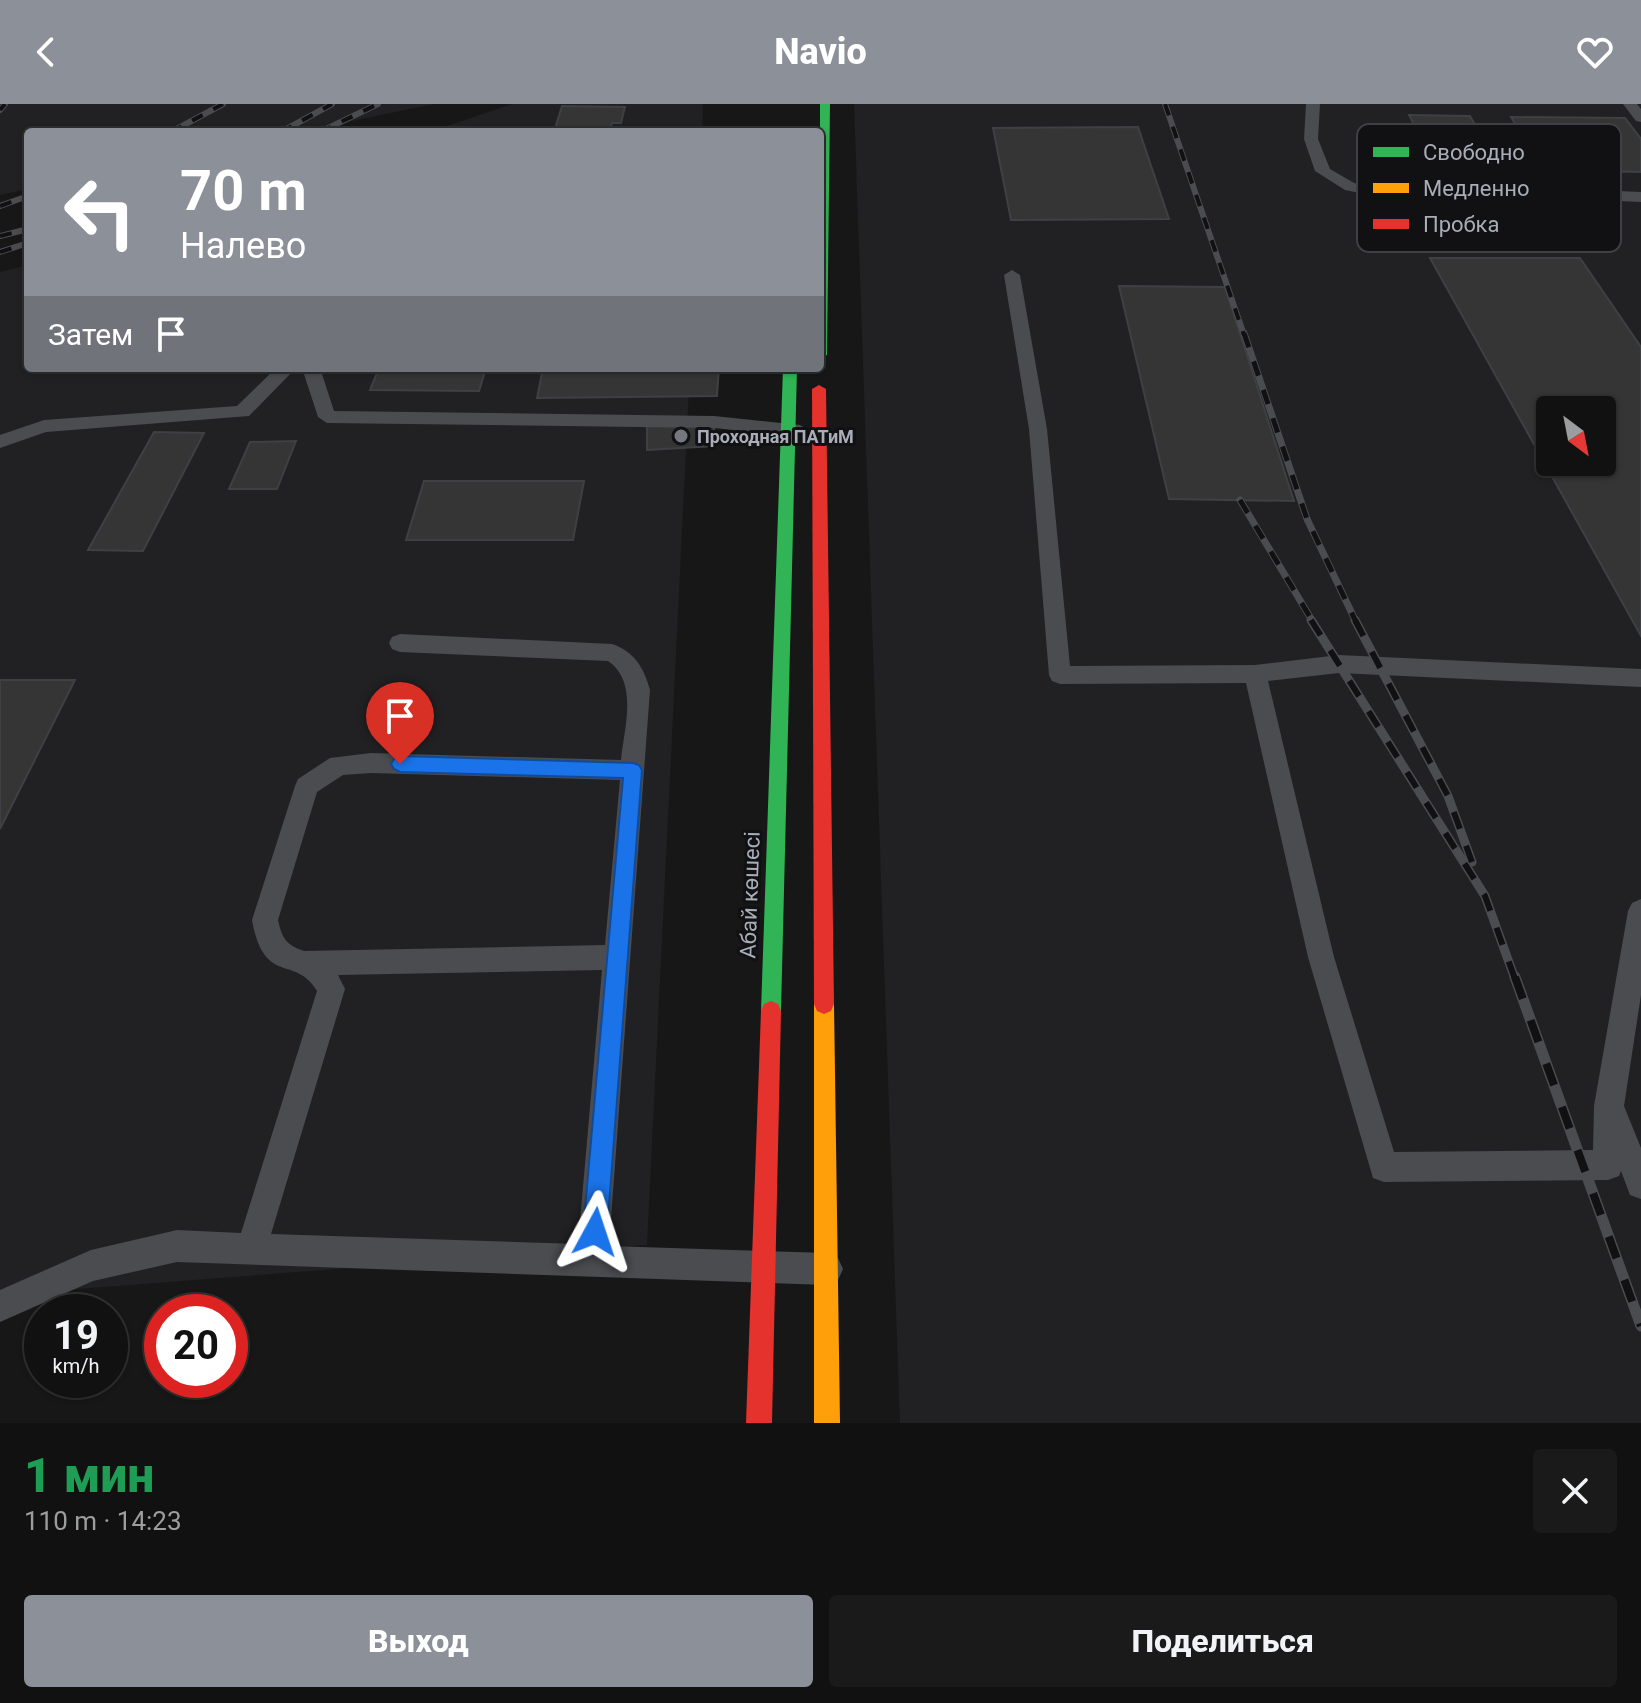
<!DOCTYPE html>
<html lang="ru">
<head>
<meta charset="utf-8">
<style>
  body { margin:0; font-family:Roboto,sans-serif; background:#1a1a1a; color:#f1f3f6; height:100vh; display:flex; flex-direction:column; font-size:30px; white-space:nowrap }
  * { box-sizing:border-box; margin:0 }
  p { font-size:26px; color:#9c9d9f }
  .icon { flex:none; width:44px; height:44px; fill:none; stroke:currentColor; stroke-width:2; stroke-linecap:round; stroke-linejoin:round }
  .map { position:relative; height:1319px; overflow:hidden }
  .side { display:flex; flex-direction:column; background:#111; flex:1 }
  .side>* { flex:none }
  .top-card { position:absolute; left:24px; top:24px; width:800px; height:244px; border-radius:8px; box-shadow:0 2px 6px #0004,0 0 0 2px #303131; background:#8c9099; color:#fff; overflow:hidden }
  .needle { width:52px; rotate:148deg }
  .buttons { position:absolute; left:1536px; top:292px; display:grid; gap:16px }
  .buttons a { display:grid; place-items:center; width:80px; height:80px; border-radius:8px; background:#111; box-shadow:0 2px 6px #0004,0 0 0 2px #303131; font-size:40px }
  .speed { position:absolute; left:24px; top:1190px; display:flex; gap:16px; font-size:40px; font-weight:700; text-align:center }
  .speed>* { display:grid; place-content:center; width:104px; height:104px; border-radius:50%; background:#111; box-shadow:0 2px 6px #0004,0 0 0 2px #303131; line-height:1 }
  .speed small { font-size:20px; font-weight:400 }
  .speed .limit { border:12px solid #d22; background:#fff; color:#111 }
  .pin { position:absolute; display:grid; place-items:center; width:68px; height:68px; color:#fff; margin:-82px -34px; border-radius:50% 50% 50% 0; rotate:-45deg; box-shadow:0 0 8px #0007 }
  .pin .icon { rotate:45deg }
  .me { position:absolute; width:88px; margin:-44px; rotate:5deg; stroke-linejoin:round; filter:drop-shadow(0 0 6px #0008) }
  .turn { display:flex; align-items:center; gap:28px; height:168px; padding:0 24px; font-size:36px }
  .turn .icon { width:104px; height:104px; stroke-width:2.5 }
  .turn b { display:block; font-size:56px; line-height:68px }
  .then { display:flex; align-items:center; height:76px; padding:0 24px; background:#0003; gap:16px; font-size:30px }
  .round { display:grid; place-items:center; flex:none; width:84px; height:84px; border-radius:8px; background:#1a1a1a }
  .overview { display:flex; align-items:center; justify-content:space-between; height:136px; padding:0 24px }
  h1 { font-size:48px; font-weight:800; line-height:60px; color:#1e9e55 }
  .button { display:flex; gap:16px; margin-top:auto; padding:16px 24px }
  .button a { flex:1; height:92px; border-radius:8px; background:#8c9099; color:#fff; font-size:32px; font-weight:800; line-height:92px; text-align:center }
  .button a+a { background:#1a1a1a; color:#f1f3f6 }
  header { display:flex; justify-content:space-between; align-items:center; height:104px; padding:0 24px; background:#8c9099; color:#fff; font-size:36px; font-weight:800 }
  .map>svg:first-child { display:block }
  .built { fill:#212123; fill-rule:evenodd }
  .building { fill:#353536; stroke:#3f4043; stroke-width:2; fill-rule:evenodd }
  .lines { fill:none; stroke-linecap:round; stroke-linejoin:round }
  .lane { fill:#4b4c50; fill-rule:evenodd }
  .fast { fill:#30b455; fill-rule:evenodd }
  .slow { fill:#ff9f0a; fill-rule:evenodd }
  .jam { fill:#e5322d; fill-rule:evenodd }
  .rail-far3-casing { stroke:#4b4c4f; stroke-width:6 }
  .rail-far2-casing { stroke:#4b4c4f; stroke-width:7 }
  .rail-far1-casing { stroke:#4b4c4f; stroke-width:9 }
  .rail-casing { stroke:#4b4c4f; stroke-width:11 }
  .rail-far3 { stroke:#111113; stroke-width:4; stroke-dasharray:12; stroke-linecap:butt }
  .rail-far2 { stroke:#111113; stroke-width:5; stroke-dasharray:15; stroke-linecap:butt }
  .rail-far1 { stroke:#111113; stroke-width:6; stroke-dasharray:18; stroke-linecap:butt }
  .rail { stroke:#111113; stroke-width:8; stroke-dasharray:23; stroke-linecap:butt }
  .route { fill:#1a73e8; stroke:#114b97; stroke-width:2 }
  .poi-dot { fill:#757880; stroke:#111113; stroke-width:3 }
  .labels { text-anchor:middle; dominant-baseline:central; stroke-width:6; stroke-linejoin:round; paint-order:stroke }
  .far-poi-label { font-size:18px; font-weight:bold; fill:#a8adb8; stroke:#111113; text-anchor:start }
  .street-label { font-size:22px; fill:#a8adb8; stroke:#111113 }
  .key { fill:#111113; stroke:#3e4045; stroke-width:2 }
  .key-label { font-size:22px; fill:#a8adb8 }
</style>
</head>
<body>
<header><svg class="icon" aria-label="back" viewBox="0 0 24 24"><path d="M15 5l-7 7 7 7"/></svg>Navio<svg class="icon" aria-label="heart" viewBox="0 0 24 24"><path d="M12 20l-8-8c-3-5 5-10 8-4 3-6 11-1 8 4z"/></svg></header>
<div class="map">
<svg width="1641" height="1319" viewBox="0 0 1641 1319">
  <rect width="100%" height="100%" fill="#171717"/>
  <g class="built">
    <path d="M 0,0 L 434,0 L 299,28 L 28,28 L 28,85 L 0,91 Z"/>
    <path d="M 512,0 L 703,0 L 702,28 L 429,28 Z"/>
    <path d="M 854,0 L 1641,0 L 1641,1319 L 900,1319 ZM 1550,306 L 1602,306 L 1602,358 L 1550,358 Z"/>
    <path d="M 28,161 L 28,264 L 690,264 L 647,1141 L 0,1191 L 0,168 Z"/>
  </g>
  <g class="building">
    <path d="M 562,2 L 625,3 L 621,19 L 612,19 L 609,28 L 554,28 Z"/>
    <path d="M 1409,11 L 1470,12 L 1501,66 L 1437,65 Z"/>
    <path d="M 1511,13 L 1625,14 L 1641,35 L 1641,68 L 1543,66 Z"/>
    <path d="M 1138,23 L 1169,115 L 1011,116 L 993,24 Z"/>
    <path d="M 1430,154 L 1580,154 L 1641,243 L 1641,532 ZM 1550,306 L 1602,306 L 1602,358 L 1550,358 Z"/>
    <path d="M 1119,182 L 1225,183 L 1294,397 L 1169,395 Z"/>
    <path d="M 379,264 L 486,264 L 479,287 L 370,286 Z"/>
    <path d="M 543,264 L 719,264 L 717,292 L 537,294 Z"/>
    <path d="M 714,318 L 715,342 L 647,346 L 647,321 Z"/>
    <path d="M 154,328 L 204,329 L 143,447 L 88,446 Z"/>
    <path d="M 296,337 L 277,385 L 229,385 L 250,338 Z"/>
    <path d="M 424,377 L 584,377 L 573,436 L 406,436 Z"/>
    <path d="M 0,576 L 75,576 L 0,725 Z"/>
  </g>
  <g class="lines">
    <g class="lane">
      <path d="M 1306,0 L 1320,0 L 1318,35 L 1330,65 L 1354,79 L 1385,84 L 1460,80 L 1641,88 L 1641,98 L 1460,90 L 1385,94 L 1345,86 L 1315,67 L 1304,35 Z"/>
      <path d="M 1623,0 L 1637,0 L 1641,5 L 1641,18 L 1636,17 Z"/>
      <path d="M 1012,166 L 1020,171 L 1047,325 L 1070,562 L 1255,561 L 1339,551 L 1641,565 L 1641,583 L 1339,569 L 1268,577 L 1334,853 L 1394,1048 L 1593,1046 L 1594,1002 L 1628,807 L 1632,799 L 1641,795 L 1641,891 L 1624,1002 L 1641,1044 L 1641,1095 L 1630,1091 L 1621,1067 L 1619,1072 L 1608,1076 L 1384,1078 L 1373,1074 L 1308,853 L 1246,579 L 1060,580 L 1052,577 L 1049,571 L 1029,325 L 1004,171 Z"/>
      <path d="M 276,264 L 296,264 L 249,312 L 46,328 L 0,344 L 0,331 L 44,316 L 237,302 Z"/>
      <path d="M 302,264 L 320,264 L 334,307 L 714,312 L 800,321 L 810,327 L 800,333 L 714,324 L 327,319 L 318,313 Z"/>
      <path d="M 400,530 L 612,540 C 635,548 644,564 650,586 L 609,1142 L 827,1149 L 838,1154 L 843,1165 L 838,1176 L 827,1181 L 177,1158 L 93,1177 L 0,1218 L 0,1186 L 91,1146 L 177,1126 L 241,1129 L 317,887 C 295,850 264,883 252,816 L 295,682 L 298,675 L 330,654 L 371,649 L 621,656 C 624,624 639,578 608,557 L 400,548 L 392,545 L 389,539 L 392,533 ZM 371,669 L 620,676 L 605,841 L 304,847 C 286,841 282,834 278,816 L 317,688 L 343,671 ZM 602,866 L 578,1140 L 271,1130 L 345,885 L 338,871 Z"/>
    </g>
    <g class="fast">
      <path d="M 820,0 L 830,0 L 827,251 L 820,255 Z"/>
      <path d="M 783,264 L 797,264 L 781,907 L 778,914 L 771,917 L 764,914 L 761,907 Z"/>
    </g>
    <path class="slow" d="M 824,890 L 831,893 L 834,900 L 840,1319 L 814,1319 L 814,900 L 817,893 Z"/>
    <g class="jam">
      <path d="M 819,281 L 826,285 L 834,900 L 831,907 L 824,910 L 817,907 L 814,900 L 812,285 Z"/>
      <path d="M 771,897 L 778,900 L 781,907 L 772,1319 L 746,1319 L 761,907 L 764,900 Z"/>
    </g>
    <defs>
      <g id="rail-far3">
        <path d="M 1165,0 L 1244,231"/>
        <path d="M 0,6 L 5,0"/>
        <path d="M 171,28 L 223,0"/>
        <path d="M 281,28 L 332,0"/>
        <path d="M 320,28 L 378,0"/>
        <path d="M 0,102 L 28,92"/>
        <path d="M 0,132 L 28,125"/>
        <path d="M 0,148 L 28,139"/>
      </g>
      <g id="rail-far2">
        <path d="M 1244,229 L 1307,415 L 1356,518"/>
        <path d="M 1240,396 L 1313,518"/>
      </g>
      <g id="rail-far1">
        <path d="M 1311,516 L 1485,792 L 1515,875"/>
        <path d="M 1355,516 L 1448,692 L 1472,758"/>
      </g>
      <path id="rail" d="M 1515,873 L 1641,1222"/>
    </defs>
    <use href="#rail-far3" class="rail-far3-casing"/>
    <use href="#rail-far2" class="rail-far2-casing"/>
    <use href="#rail-far1" class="rail-far1-casing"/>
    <use href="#rail" class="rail-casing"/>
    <use href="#rail-far3" class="rail-far3"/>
    <use href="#rail-far2" class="rail-far2"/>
    <use href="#rail-far1" class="rail-far1"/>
    <use href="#rail" class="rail"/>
  </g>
  <path class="route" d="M 400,652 L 633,659 L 639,661 L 642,666 L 607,1128 L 603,1136 L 595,1139 L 587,1136 L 583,1128 L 623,674 L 400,668 L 394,665 L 391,660 L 394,655 Z"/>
  <circle class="poi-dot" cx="681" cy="332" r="8"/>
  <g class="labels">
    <g class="far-poi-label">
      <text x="697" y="332">Проходная ПАТиМ</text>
    </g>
    <g class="street-label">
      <text transform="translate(750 791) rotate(-88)">Абай көшесі</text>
    </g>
  </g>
  <rect x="1357" y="20" width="264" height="128" rx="12" class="key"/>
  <rect x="1373" y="43" width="36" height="10" fill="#30b455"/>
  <rect x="1373" y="79" width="36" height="10" fill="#ff9f0a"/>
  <rect x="1373" y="115" width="36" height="10" fill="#e5322d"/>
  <g class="key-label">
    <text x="1423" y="56">Свободно</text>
    <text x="1423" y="92">Медленно</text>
    <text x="1423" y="128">Пробка</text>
  </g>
</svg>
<div class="buttons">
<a><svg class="needle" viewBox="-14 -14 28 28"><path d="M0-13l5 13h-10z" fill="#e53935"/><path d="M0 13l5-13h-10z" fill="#9c9d9f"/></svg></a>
</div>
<div class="speed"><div>19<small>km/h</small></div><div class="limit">20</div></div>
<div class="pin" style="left:400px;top:660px;background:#d93025"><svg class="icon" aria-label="arrive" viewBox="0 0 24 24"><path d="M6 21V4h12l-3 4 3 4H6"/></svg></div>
<svg class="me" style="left:595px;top:1128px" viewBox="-20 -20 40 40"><path d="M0-17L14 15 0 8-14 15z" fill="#1a73e8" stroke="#fff" stroke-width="4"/></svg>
<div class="top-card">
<div class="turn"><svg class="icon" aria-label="left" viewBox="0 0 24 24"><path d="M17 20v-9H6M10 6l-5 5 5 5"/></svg><div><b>70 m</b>Налево</div></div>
<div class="then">Затем<svg class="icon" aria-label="arrive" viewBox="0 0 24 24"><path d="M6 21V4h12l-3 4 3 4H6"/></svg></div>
</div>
</div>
<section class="side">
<div class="overview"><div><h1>1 мин</h1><p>110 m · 14:23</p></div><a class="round"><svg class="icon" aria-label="close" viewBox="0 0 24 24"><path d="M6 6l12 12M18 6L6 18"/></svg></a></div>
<div class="button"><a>Выход</a><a>Поделиться</a></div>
</section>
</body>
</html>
